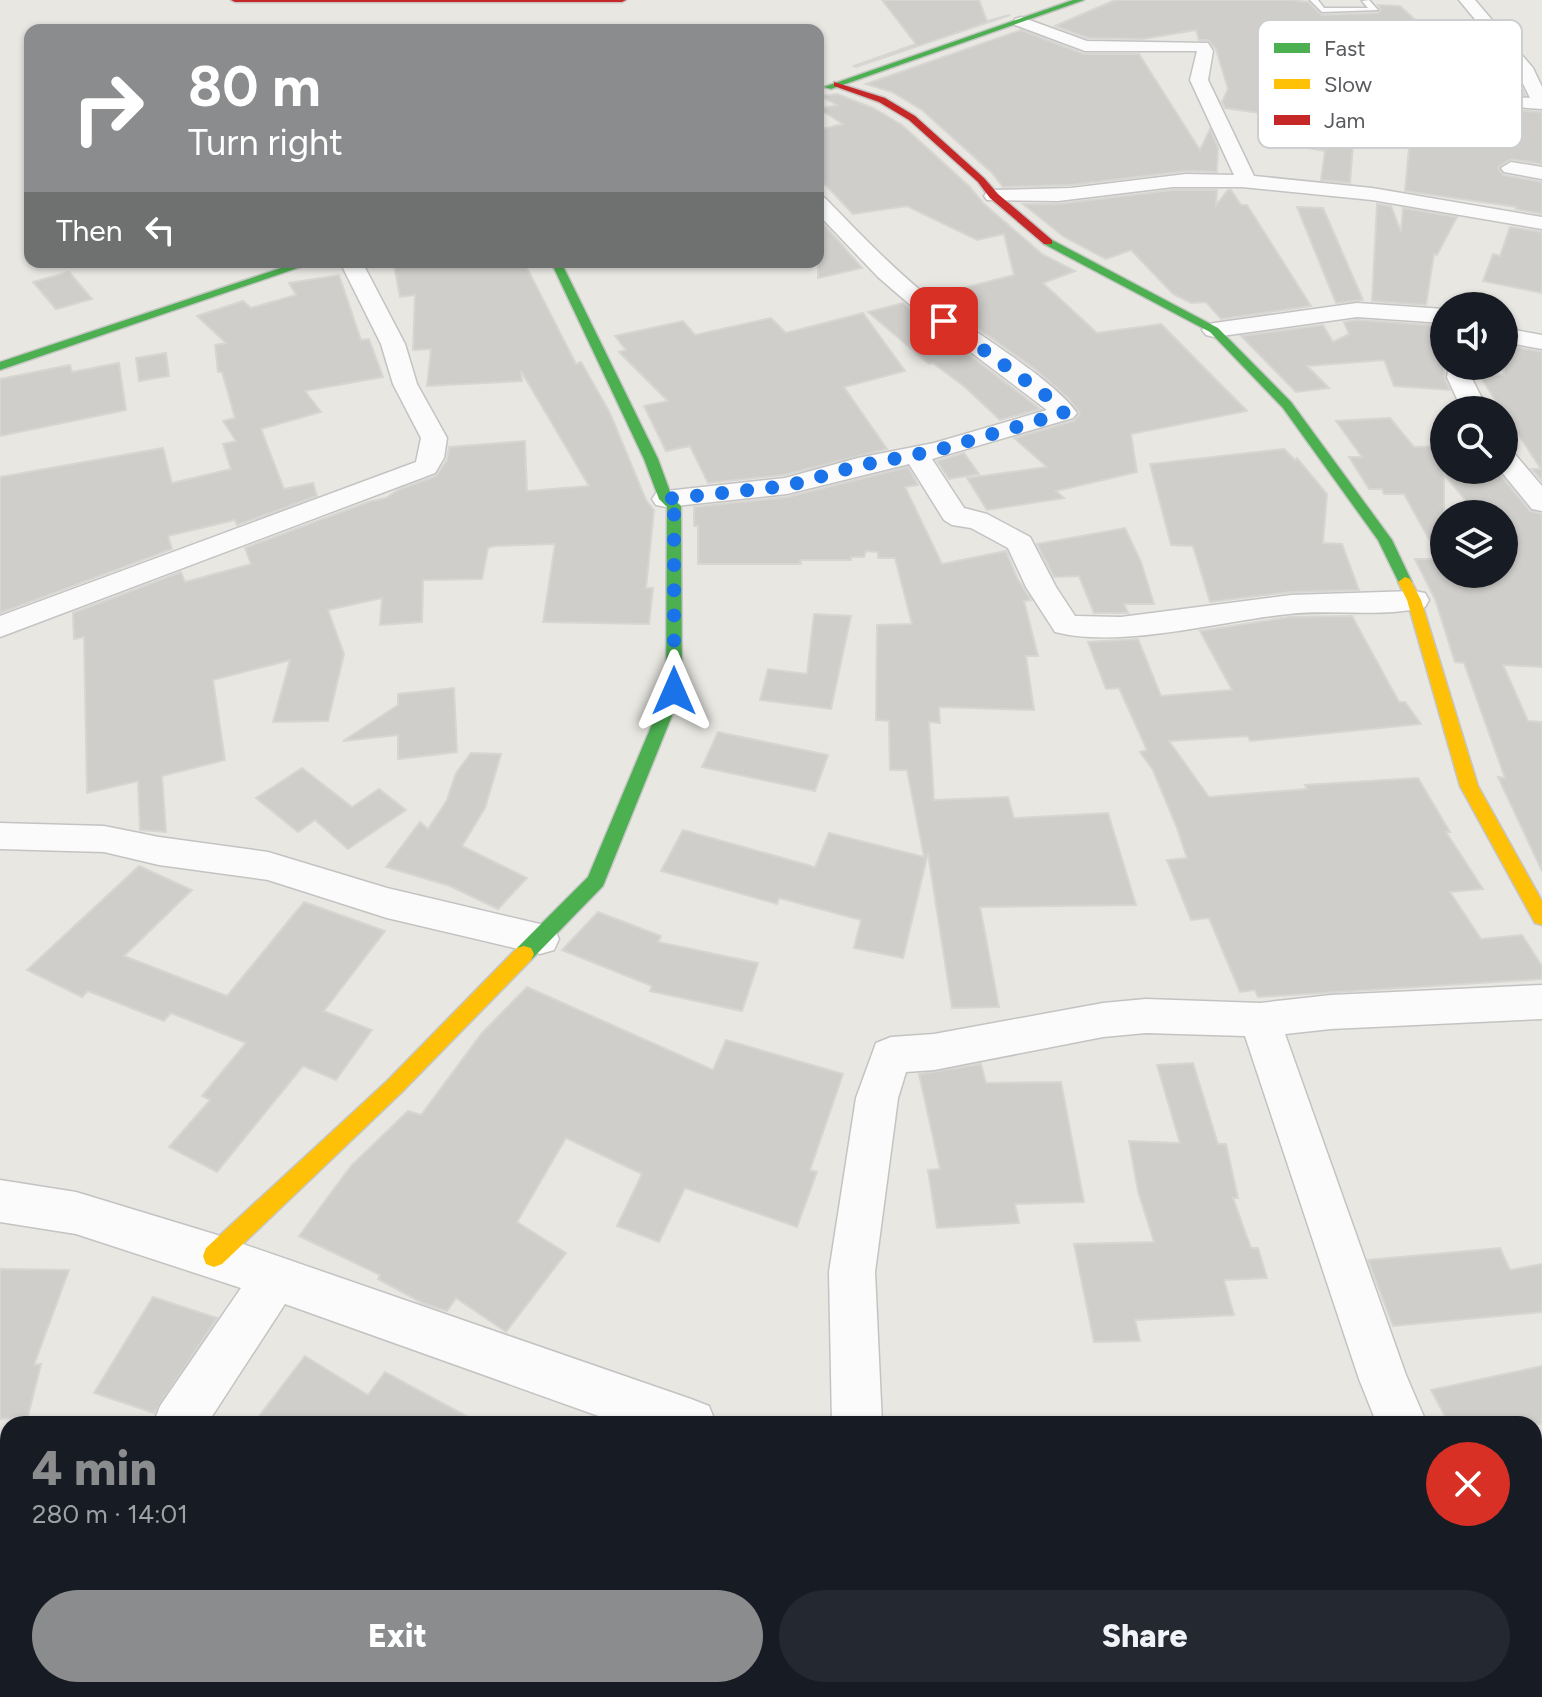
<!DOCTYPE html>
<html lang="en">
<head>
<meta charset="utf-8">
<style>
  body { margin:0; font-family:Figtree,sans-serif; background:#242831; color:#f1f3f6; height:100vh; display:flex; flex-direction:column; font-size:30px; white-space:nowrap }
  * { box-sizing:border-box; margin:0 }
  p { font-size:26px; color:#9ea1a6 }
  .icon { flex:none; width:44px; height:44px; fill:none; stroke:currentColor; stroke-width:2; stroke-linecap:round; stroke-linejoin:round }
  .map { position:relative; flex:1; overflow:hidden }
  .sheet { position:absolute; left:0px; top:1416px; width:1542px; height:282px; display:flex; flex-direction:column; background:#171b24; border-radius:24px 24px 0 0; box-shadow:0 2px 6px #0004 }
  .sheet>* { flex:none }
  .banner { position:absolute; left:24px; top:24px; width:800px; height:244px; border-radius:16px; box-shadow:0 2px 6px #0004; background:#8b8c8d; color:#fff; overflow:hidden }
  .tools { position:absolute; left:1430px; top:292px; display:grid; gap:16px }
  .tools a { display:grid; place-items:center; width:88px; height:88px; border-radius:50%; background:#171b24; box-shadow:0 2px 6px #0004; font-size:40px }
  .pin { position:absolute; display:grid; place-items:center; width:68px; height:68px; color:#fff; margin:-34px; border-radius:16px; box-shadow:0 4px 12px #0006 }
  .me { position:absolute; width:88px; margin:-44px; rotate:0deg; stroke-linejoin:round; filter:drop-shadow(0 0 6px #0008) }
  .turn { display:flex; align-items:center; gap:28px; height:168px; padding:0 32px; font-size:36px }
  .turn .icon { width:104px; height:104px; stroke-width:2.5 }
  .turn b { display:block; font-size:56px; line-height:68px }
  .then { display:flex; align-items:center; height:76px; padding:0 32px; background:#0003; gap:16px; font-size:30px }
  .round { display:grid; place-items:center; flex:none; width:84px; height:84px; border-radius:42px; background:#242831 }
  .headline { display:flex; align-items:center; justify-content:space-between; height:136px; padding:0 32px }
  h1 { font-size:48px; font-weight:800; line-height:60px; color:#8b8c8d }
  .button { display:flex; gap:16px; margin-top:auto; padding:16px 32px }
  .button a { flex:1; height:92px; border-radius:48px; background:#8b8c8d; color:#fff; font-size:32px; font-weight:800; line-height:92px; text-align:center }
  .button a+a { background:#242831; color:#f1f3f6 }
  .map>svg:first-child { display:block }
  .building { fill:#cfcecb; stroke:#d7d6d2; stroke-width:2; fill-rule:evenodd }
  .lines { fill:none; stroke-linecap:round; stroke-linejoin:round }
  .lane-casing { stroke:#c4c3c3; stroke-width:3 }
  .street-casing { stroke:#c4c3c3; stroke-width:3 }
  .fast-casing { stroke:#c5c6c5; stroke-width:3 }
  .slow-casing { stroke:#c5c6c5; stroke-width:3 }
  .jam-casing { stroke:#c5c6c5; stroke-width:3 }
  .lane { fill:#fcfbfb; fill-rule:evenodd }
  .street { fill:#fcfbfb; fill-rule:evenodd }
  .fast { fill:#4caf50; fill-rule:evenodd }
  .slow { fill:#ffc107; fill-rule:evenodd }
  .jam { fill:#c62828; fill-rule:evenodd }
  .route { stroke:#1a73e8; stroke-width:14; stroke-dasharray:0 25.2 }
  .key { fill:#fff; stroke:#cdcecf; stroke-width:2 }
  .key-label { font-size:22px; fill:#595b5f }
</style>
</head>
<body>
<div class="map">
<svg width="1542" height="1697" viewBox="0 0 1542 1697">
  <rect width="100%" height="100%" fill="#e8e7e2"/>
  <g class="building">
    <path d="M 882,0 L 979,0 L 987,21 L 1010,15 L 856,67 L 854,66 L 916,44 Z"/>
    <path d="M 1115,0 L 1292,0 L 1308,2 L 1322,15 L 1378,13 L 1381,10 L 1378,5 L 1400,6 L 1456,57 L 1434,55 L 1429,65 L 1470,69 L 1496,93 L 1372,84 L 1368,50 L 1355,42 L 1346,50 L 1345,81 L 1350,89 L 1346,89 L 1355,119 L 1350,183 L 1321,180 L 1325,151 L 1264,140 L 1281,116 L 1225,108 L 1222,102 L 1228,89 L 1216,49 L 1208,40 L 1199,40 L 1196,30 L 1143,39 L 1088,38 L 1055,26 Z"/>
    <path d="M 1021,30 L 1084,54 L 1139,54 L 1200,150 L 1210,129 L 1218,148 L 1217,172 L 1186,171 L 1071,185 L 1003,187 L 992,173 L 922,110 L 892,92 L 866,84 Z"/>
    <path d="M 1487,71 L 1515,73 L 1525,95 L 1501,93 Z"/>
    <path d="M 837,94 L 873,108 L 902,125 L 970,187 L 983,203 L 1042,254 L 1075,271 L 1043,283 L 1097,333 L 1161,324 L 1247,411 L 1131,434 L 1137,472 L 1056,491 L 1064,498 L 987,510 L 967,478 L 1047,467 L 1014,438 L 1074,421 L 1080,413 L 1068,398 L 1035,369 L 932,296 L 1014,275 L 1004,234 L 977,240 L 907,206 L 853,214 L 818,177 L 818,130 L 843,124 L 819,109 L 837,105 L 821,96 Z"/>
    <path d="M 1401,102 L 1542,112 L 1542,164 L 1511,159 L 1498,167 L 1503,175 L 1542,182 L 1542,214 L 1516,209 L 1517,207 L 1405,191 L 1412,116 L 1408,116 Z"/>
    <path d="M 1173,190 L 1217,190 L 1216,205 L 1228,190 L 1231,190 L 1241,205 L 1247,205 L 1311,306 L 1221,319 L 1206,302 L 1191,303 L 1173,294 L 1131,250 L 1106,259 L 1064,237 L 1023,204 L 1058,204 Z"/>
    <path d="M 1377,204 L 1391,206 L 1401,232 L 1403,208 L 1457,217 L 1437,255 L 1434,254 L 1426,305 L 1372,301 Z"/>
    <path d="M 1297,207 L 1323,208 L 1363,300 L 1336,303 Z"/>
    <path d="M 818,218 L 829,230 L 862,268 L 818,278 Z"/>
    <path d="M 1510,227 L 1542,232 L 1542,293 L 1483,281 L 1493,254 L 1500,256 Z"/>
    <path d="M 416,262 L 524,262 L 576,364 L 581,362 L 610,413 L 646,500 L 654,510 L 646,588 L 653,588 L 649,624 L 543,622 L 555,544 L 494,546 L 488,548 L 482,579 L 423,580 L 422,622 L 380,625 L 382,598 L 328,610 L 344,654 L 328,721 L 273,722 L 290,660 L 213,680 L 225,760 L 162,776 L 166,832 L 140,830 L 138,781 L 87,793 L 84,637 L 74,639 L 73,613 L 181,572 L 185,582 L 251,564 L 245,548 L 368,502 L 386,498 L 398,490 L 436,476 L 447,460 L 449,447 L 525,441 L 527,491 L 589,486 L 521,371 L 522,381 L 427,386 L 431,349 L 413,350 L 415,295 L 400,297 L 394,266 Z"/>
    <path d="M 69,272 L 92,299 L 56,309 L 33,282 Z"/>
    <path d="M 339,275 L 361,340 L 369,339 L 383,377 L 305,391 L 321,412 L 261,429 L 284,489 L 313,483 L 317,496 L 237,525 L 235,520 L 168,536 L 172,549 L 0,613 L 0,477 L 163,448 L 172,483 L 231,469 L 223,444 L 236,441 L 223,421 L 235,418 L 222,372 L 218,372 L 215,345 L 226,343 L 197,316 L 243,301 L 251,308 L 296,295 L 289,283 Z"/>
    <path d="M 903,303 L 920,317 L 1040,409 L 1000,420 L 965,387 L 933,363 L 929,364 L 868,312 Z"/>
    <path d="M 863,313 L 905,371 L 844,387 L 887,449 L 784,475 L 708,483 L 690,446 L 666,451 L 644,406 L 668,401 L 619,352 L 626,350 L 615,336 L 683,321 L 695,335 L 771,318 L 786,333 Z"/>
    <path d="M 1357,320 L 1444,326 L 1444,376 L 1450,390 L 1394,386 L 1384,360 L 1307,366 L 1329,388 L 1296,392 L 1241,336 L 1323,325 L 1333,342 L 1349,334 L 1344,322 Z"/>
    <path d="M 1504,345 L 1542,352 L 1542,481 L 1532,469 L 1541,469 L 1479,375 L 1504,375 Z"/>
    <path d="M 166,353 L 169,376 L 139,381 L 136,358 Z"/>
    <path d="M 119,363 L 126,410 L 0,436 L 0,379 L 70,365 L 72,372 Z"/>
    <path d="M 1390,418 L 1414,447 L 1444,446 L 1444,473 L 1497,471 L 1530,511 L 1542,514 L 1542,667 L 1503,665 L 1528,721 L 1542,722 L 1542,871 L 1498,777 L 1505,778 L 1464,663 L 1455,662 L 1435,599 L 1415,559 L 1440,559 L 1404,494 L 1384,494 L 1382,489 L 1369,489 L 1349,457 L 1362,457 L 1336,421 ZM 1444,474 L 1477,514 L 1504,514 L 1504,574 L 1444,574 Z"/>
    <path d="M 1284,449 L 1295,460 L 1297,458 L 1327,494 L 1323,543 L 1342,544 L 1359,590 L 1291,592 L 1210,602 L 1193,546 L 1171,545 L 1150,464 Z"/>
    <path d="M 964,453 L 979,474 L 949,479 L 937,461 Z"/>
    <path d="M 908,467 L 918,485 L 905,487 L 942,564 L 1006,551 L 1017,578 L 1031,600 L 1024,601 L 1038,656 L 1026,656 L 1034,710 L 939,707 L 940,723 L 929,722 L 934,800 L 1008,797 L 1014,818 L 1108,813 L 1136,905 L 980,907 L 999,1007 L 952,1008 L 928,853 L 903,958 L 854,948 L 861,920 L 779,898 L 777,904 L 661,871 L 683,830 L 815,867 L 829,833 L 924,857 L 907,770 L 890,770 L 889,721 L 876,720 L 877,625 L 912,624 L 895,558 L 878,558 L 878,552 L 866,551 L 864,557 L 851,557 L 851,560 L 800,560 L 801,564 L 698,564 L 698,526 L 694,526 L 694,507 L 788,497 Z"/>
    <path d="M 1125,528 L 1141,562 L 1154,604 L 1124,604 L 1128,613 L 1094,613 L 1079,576 L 1054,577 L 1037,544 Z"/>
    <path d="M 814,614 L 851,616 L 831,709 L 760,700 L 768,669 L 807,674 Z"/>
    <path d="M 1352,616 L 1399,702 L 1405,702 L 1421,724 L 1250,741 L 1248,736 L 1169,741 L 1209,797 L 1307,789 L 1305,785 L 1418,778 L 1450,832 L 1446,832 L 1483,889 L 1450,892 L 1481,939 L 1522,935 L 1542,966 L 1542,979 L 1258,997 L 1255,990 L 1240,992 L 1209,918 L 1191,920 L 1167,860 L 1187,858 L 1177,828 L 1153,770 L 1140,752 L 1147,750 L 1119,688 L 1106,689 L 1088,642 L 1138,639 L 1161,696 L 1232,690 L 1200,631 L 1289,617 Z"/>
    <path d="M 454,688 L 457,752 L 398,759 L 398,735 L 343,741 L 398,705 L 398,694 Z"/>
    <path d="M 718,732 L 828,755 L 815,791 L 702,767 Z"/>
    <path d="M 471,753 L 501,754 L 485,808 L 462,846 L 527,878 L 498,909 L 450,886 L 386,867 L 420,822 L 428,829 L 447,800 L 456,773 Z"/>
    <path d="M 302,768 L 352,807 L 379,789 L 406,810 L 348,849 L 315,820 L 298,832 L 256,798 Z"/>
    <path d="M 139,866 L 192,890 L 124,956 L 227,996 L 304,902 L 385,931 L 324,1011 L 372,1030 L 336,1080 L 303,1066 L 217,1172 L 169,1147 L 210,1100 L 202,1096 L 246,1043 L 171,1013 L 164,1021 L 88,991 L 82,997 L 27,970 Z"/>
    <path d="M 598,912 L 661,936 L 658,942 L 758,963 L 742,1011 L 650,991 L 652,986 L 562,950 Z"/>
    <path d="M 527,987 L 713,1070 L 726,1040 L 843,1074 L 810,1170 L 817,1172 L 797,1227 L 685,1188 L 659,1242 L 617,1226 L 642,1174 L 566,1138 L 517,1222 L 566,1253 L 506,1332 L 456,1298 L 447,1311 L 422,1303 L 378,1279 L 380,1275 L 299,1236 L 351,1166 L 408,1111 L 421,1115 L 482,1033 Z"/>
    <path d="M 1193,1063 L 1218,1144 L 1226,1144 L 1238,1198 L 1233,1198 L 1251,1248 L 1258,1248 L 1267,1278 L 1224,1280 L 1234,1315 L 1135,1320 L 1140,1341 L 1094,1342 L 1074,1244 L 1154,1242 L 1138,1191 L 1129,1141 L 1180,1143 L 1157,1065 Z"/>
    <path d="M 981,1064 L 986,1083 L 1061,1082 L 1084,1202 L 1015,1204 L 1019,1223 L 937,1228 L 928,1170 L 940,1169 L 919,1074 Z"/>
    <path d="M 1500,1248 L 1510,1270 L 1542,1264 L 1542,1312 L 1393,1326 L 1368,1260 Z"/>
    <path d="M 0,1269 L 69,1270 L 34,1365 L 41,1364 L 28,1416 L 0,1419 Z"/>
    <path d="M 153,1297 L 217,1318 L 154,1413 L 94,1393 Z"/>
    <path d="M 305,1356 L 368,1395 L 385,1372 L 481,1424 L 253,1424 Z"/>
    <path d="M 1542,1366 L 1542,1424 L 1449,1424 L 1431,1390 Z"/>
  </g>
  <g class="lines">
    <defs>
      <g id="lane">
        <path d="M 1310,0 L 1318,0 L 1324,8 L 1368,8 L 1362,1 L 1369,0 L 1378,10 L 1322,12 Z"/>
        <path d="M 1434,58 L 1524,65 L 1528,68 L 1524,71 L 1431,63 Z"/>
      </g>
      <g id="street">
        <path d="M 1459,0 L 1475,0 L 1533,68 L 1542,87 L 1542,109 L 1358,96 L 1348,81 L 1349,50 L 1357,45 L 1365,50 L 1366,81 L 1370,87 L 1530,98 L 1516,69 Z"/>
        <path d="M 1021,17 L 1087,41 L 1208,43 L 1213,51 L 1208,80 L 1254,176 L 1372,188 L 1542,217 L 1542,229 L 1372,200 L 1242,187 L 1173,187 L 1058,201 L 987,200 L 984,196 L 987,192 L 994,190 L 1071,188 L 1186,174 L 1234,175 L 1190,80 L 1197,51 L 1085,51 L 1015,25 L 1015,19 Z"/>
        <path d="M 1511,162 L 1542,167 L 1542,179 L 1504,172 L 1501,168 Z"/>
        <path d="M 818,196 L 825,198 C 862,236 899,275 941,307 C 977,334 1053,379 1077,413 L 1073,418 L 932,459 L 964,508 L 987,514 L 1030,537 L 1056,587 L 1075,616 L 1121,617 L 1291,595 L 1414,591 L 1425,593 L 1429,600 L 1425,607 C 1382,618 1333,609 1289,614 C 1220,621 1121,649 1055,632 L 1026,587 L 1008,548 L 971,528 L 952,525 L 944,520 L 909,464 L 787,494 L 666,507 L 656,505 L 652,499 L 656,493 L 666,491 L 785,478 L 858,458 L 934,443 L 1047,410 L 922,315 L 878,277 L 818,214 Z"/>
        <path d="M 340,262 L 362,262 L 405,344 L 417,384 L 447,438 L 444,458 L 435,473 L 0,637 L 0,616 L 416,462 L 421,438 L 393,384 L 381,344 Z"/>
        <path d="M 1357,303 L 1444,309 L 1444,323 L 1357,317 L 1214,337 L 1206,335 L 1202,330 L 1206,325 L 1214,323 Z"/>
        <path d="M 1504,328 L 1542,335 L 1542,349 L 1504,342 Z"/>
        <path d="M 1449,366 L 1473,366 L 1471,377 L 1488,410 L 1462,410 L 1447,377 Z"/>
        <path d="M 1504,450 L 1513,452 L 1542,486 L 1542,511 L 1532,509 L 1500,470 L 1504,470 Z"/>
        <path d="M 0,823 L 104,826 L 159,837 L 268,852 L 387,888 L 540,924 L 554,928 L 559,939 L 554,950 L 540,954 L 387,918 L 268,880 L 159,865 L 104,852 L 0,849 Z"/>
        <path d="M 1542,985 L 1542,1019 L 1331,1029 L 1285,1034 L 1406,1375 L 1427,1424 L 1377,1424 L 1359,1379 L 1245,1036 L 1146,1033 L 1103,1037 L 934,1070 L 906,1072 L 898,1098 L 875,1272 L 882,1424 L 832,1424 L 829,1272 L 856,1098 L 876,1043 L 891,1037 L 934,1034 L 1103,1003 L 1146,999 L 1260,1003 L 1331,995 Z"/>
        <path d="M 0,1180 L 76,1192 L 214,1234 L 691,1399 L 709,1406 L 716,1424 L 621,1424 L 285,1304 L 207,1424 L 153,1424 L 160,1406 L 241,1288 L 76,1234 L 0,1222 Z"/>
        <path d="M 8,1653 L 8,1690 L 32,1690 L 29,1697 L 0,1697 L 0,1656 Z"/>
        <path d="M 1534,1677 L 1542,1697 L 1486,1697 L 1483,1690 L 1534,1690 Z"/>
        <path d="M 1262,1690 L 1338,1690 L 1341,1697 L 1265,1697 Z"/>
      </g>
      <g id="fast">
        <path d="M 1073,0 L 1084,0 L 831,89 L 824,87 Z"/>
        <path d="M 1044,240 L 1052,240 L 1218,328 L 1291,402 L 1392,540 L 1412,582 L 1410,585 L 1400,585 L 1378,540 L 1283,408 L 1210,332 L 1044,244 Z"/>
        <path d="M 299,262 L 315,262 L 0,370 L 0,362 Z"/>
        <path d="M 551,262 L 561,262 L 658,459 L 672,497 L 681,506 L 682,691 L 603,886 L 531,960 L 524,962 L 517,960 L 514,954 L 517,948 L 588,877 L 666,691 L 667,507 L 659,499 L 644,459 Z"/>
      </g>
      <g id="slow">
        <path d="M 1405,577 L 1410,579 L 1421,600 L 1478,786 L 1542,901 L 1542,925 L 1535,923 L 1460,786 L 1407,600 L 1398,582 Z"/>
        <path d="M 524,946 L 531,948 L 534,954 L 531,960 L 401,1093 L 222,1264 L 214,1267 L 206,1264 L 203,1256 L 206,1248 L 387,1081 L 517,948 Z"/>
      </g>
      <g id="jam">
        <path d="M 231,0 L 626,0 L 622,2 L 235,2 Z"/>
        <path d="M 834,82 L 885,98 L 915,116 L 984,178 L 998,194 L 1052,240 L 1052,244 L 1044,244 L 990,198 L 978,182 L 909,120 L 879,102 L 834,86 Z"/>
      </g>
    </defs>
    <use href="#lane" class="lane-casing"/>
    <use href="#street" class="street-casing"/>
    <use href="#fast" class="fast-casing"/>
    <use href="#slow" class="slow-casing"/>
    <use href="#jam" class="jam-casing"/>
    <use href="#lane" class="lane"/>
    <use href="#street" class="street"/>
    <use href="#fast" class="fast"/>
    <use href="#slow" class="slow"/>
    <use href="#jam" class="jam"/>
  </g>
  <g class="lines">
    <path class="route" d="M 674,691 L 674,506 L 666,499 L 787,486 L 858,466 L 938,450 L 1064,413 L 1048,397 L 944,321"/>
  </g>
  <rect x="1258" y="20" width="264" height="128" rx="12" class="key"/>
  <rect x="1274" y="43" width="36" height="10" fill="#4caf50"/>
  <rect x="1274" y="79" width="36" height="10" fill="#ffc107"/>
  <rect x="1274" y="115" width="36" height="10" fill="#c62828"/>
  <g class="key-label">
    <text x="1324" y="56">Fast</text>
    <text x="1324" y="92">Slow</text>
    <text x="1324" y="128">Jam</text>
  </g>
</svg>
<div class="tools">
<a><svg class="icon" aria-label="sound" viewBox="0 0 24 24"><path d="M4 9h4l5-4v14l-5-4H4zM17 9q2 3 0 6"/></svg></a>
<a><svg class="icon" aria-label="search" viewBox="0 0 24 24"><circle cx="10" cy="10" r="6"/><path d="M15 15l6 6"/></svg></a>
<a><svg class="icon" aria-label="layers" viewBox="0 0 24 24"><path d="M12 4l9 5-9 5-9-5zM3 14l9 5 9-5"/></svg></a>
</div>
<div class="pin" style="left:944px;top:321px;background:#d93025"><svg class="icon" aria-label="arrive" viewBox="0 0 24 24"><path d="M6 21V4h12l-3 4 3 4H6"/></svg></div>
<svg class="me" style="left:674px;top:691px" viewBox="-20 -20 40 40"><path d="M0-17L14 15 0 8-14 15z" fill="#1a73e8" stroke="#fff" stroke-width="4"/></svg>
<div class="banner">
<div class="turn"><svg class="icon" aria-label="right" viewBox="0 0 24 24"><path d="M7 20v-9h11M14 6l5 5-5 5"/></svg><div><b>80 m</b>Turn right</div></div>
<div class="then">Then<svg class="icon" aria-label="left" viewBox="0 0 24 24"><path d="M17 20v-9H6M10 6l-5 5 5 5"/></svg></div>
</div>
<section class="sheet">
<div class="headline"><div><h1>4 min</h1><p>280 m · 14:01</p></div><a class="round" style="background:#d93025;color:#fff"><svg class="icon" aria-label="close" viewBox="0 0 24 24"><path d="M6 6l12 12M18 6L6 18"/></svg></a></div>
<div class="button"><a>Exit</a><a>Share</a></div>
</section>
</div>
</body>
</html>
